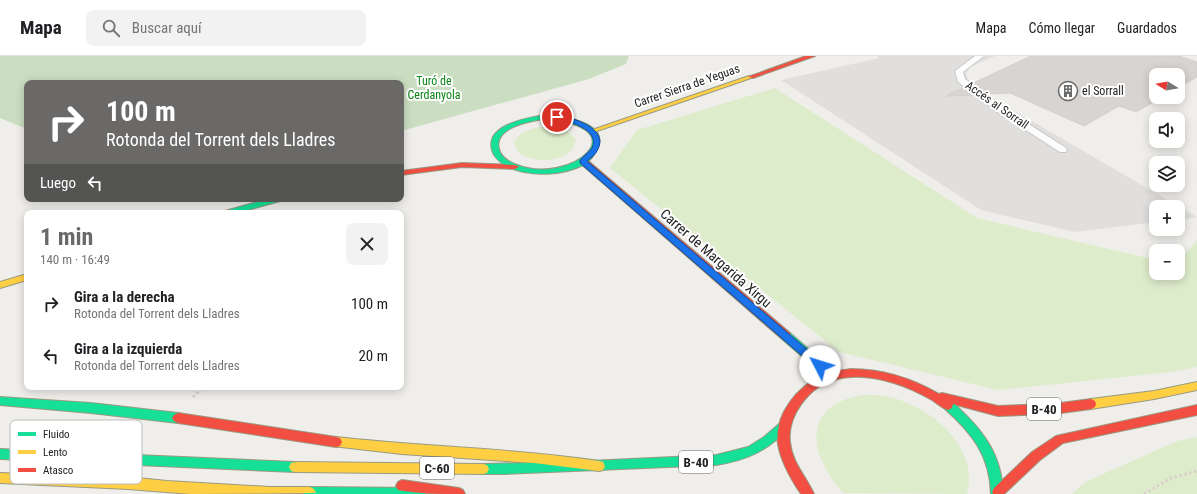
<!DOCTYPE html>
<html lang="es">
<head>
<meta charset="utf-8">
<style>
  body { margin:0; font-family:"Roboto Condensed",sans-serif; background:#f2f2f2; color:#202124; height:100vh; display:flex; flex-direction:column; font-size:15px; white-space:nowrap }
  * { box-sizing:border-box; margin:0 }
  p { font-size:13px; color:#757577 }
  .icon { flex:none; width:22px; height:22px; fill:none; stroke:currentColor; stroke-width:2; stroke-linecap:round; stroke-linejoin:round }
  .map { position:relative; flex:1; overflow:hidden }
  .side { position:absolute; left:24px; top:154px; width:380px; height:180px; display:flex; flex-direction:column; background:#fff; border-radius:8px; box-shadow:0 2px 10px #0003 }
  .side>* { flex:none }
  .guide { position:absolute; left:24px; top:24px; width:380px; height:122px; border-radius:8px; box-shadow:0 2px 10px #0003; background:#6a6968; color:#fff; overflow:hidden }
  .needle { width:26px; rotate:281deg }
  .fabs { position:absolute; left:1149px; top:12px; display:grid; gap:8px }
  .fabs a { display:grid; place-items:center; width:36px; height:36px; border-radius:8px; background:#fff; box-shadow:0 2px 10px #0003; font-size:20px }
  .pin { position:absolute; display:grid; place-items:center; width:34px; height:34px; color:#fff; margin:-17px; border:2px solid #fff; border-radius:50%; box-shadow:0 1px 4px #0007 }
  .me { position:absolute; width:44px; margin:-22px; rotate:310deg; stroke-linejoin:round; filter:drop-shadow(0 0 3px #0008) }
  .turn { display:flex; align-items:center; gap:14px; height:84px; padding:0 16px; font-size:18px }
  .turn .icon { width:52px; height:52px; stroke-width:2.5 }
  .turn b { display:block; font-size:28px; line-height:34px }
  .then { display:flex; align-items:center; height:38px; padding:0 16px; background:#0003; gap:8px; font-size:15px }
  .round { display:grid; place-items:center; flex:none; width:42px; height:42px; border-radius:8px; background:#f2f2f2 }
  .overview { display:flex; align-items:center; justify-content:space-between; height:68px; padding:0 16px }
  h1 { font-size:24px; font-weight:700; line-height:30px; color:#6a6968 }
  ul { padding:0; list-style:none }
  li { display:flex; align-items:center; gap:12px; height:52px; padding:0 16px }
  li div { flex:1 }
  li b { display:block; font-size:15px }
  li em { font-style:normal }
  header { display:flex; align-items:center; gap:24px; box-sizing:border-box; height:56px; padding:0 20px; background:#fff; border-bottom:1px solid #e0e0e0 }
  header strong { font-size:19px }
  nav { display:flex; gap:22px; margin-inline-start:auto; font-size:14px }
  .search { width:280px; height:36px; background:#f2f2f2; display:flex; align-items:center; gap:10px; box-sizing:border-box; padding:0 14px; border-radius:8px; color:#757577; font-size:15px }
  .map>svg:first-child { display:block }
  .grass { fill:#ddeccb }
  .forest { fill:#cbdec1 }
  .parking { fill:#e0dfde }
  .building { fill:#d7d4d2; stroke:#d3d0cc }
  .lines { fill:none; stroke-linecap:round; stroke-linejoin:round }
  .lane-casing { stroke:#c9c8c7; stroke-width:2 }
  .fast-casing { stroke:#999a82; stroke-width:2 }
  .slow-casing { stroke:#999a82; stroke-width:2 }
  .jam-casing { stroke:#999a82; stroke-width:2 }
  .path { stroke:#dccecd; stroke-width:3; stroke-dasharray:2.5 2.5; stroke-linecap:butt }
  .lane { fill:#fdfcfc; fill-rule:evenodd }
  .fast { fill:#16e098; fill-rule:evenodd }
  .slow { fill:#ffcf43; fill-rule:evenodd }
  .jam { fill:#f24e42; fill-rule:evenodd }
  .route { fill:#1a73e8; stroke:#114b97 }
  .labels { text-anchor:middle; dominant-baseline:central; stroke-width:4; stroke-linejoin:round; paint-order:stroke }
  .far-park-label { font-size:12px; fill:#0c8416; stroke:#fff }
  .far-street-label { font-size:12px; fill:#222; stroke:#fff }
  .far-poi-label { font-size:12px; fill:#222; stroke:#fff; text-anchor:start }
  .shield { fill:#fff; stroke:#646464; stroke-width:1 }
  .shield-label { font-size:13px; font-weight:bold; fill:#222 }
  .street-label { font-size:14px; fill:#222; stroke:#fff }
  .key { fill:#fff; stroke:#bdbdbd; stroke-width:1 }
  .key-label { font-size:11px; fill:#222 }
</style>
</head>
<body>
<header>
<strong>Mapa</strong>
<div class="search"><svg class="icon" aria-label="search" viewBox="0 0 24 24"><circle cx="10" cy="10" r="6"/><path d="M15 15l6 6"/></svg>Buscar aquí</div>
<nav><a>Mapa</a><a>Cómo llegar</a><a>Guardados</a></nav>
</header>
<div class="map">
<svg width="1197" height="438" viewBox="0 0 1197 438">
  <rect width="100%" height="100%" fill="#f0eeeb"/>
  <g class="grass">
    <path d="M 775,32 L 977,162 L 1156,204 L 1156,217 L 1178,217 L 1178,206 L 1197,184 L 1197,311 L 1171,316 L 998,334 L 839,296 L 610,112 L 637,74 Z"/>
    <path d="M 539,71 C 553,71 568,71 576,84 L 573,93 C 559,107 534,107 518,96 L 514,87 C 518,76 529,74 539,71 Z"/>
    <path d="M 862,339 C 872,339 881,339 890,341 C 932,352 979,390 967,438 L 843,437 C 809,399 800,350 862,339 Z"/>
    <path d="M 1197,381 L 1197,438 L 1072,438 L 1085,426 L 1177,385 Z"/>
  </g>
  <path class="forest" d="M 0,0 L 629,0 L 626,8 L 589,23 L 401,75 L 401,27 L 27,27 L 27,73 L 0,62 Z"/>
  <path class="parking" d="M 877,0 L 995,0 L 970,11 L 966,18 L 968,24 L 985,38 L 1197,161 L 1178,164 L 1178,151 L 1156,151 L 1156,166 L 1075,176 L 981,154 L 781,24 L 879,2 Z"/>
  <g class="building">
    <path d="M 1031,0 L 1179,0 L 1197,6 L 1197,21 L 1178,32 L 1178,19 L 1156,19 L 1156,41 L 1162,41 L 1136,56 L 1119,50 L 1084,70 L 1010,37 L 988,38 L 973,27 Z"/>
    <path d="M 963,32 L 973,39 L 946,40 Z"/>
  </g>
  <g class="lines">
    <defs>
      <path id="lane" d="M 975,0 L 984,0 L 963,16 L 965,23 L 1005,53 L 1066,92 L 1067,94 L 1066,96 L 1060,96 L 999,57 L 958,26 L 955,15 Z"/>
      <g id="fast">
        <path d="M 544,59 C 560,60 608,65 598,91 C 595,98 591,104 585,108 C 563,120 530,121 508,111 C 501,107 494,102 492,94 C 485,69 527,62 544,59 ZM 544,63 C 642,71 570,130 517,109 C 509,106 501,102 499,93 C 493,72 529,65 544,63 Z"/>
        <path d="M 268,143 L 281,143 L 280,145 L 237,157 L 224,157 L 225,155 Z"/>
        <path d="M 786,276 L 790,277 L 836,317 L 837,320 L 836,323 L 832,324 L 828,323 L 782,283 L 781,280 L 782,277 Z"/>
        <path d="M 0,341 L 91,347 L 178,357 L 182,359 L 184,362 L 182,365 L 178,367 L 91,357 L 0,349 Z"/>
        <path d="M 948,344 L 952,346 C 981,372 1002,397 1003,438 L 991,438 C 990,399 972,377 944,352 L 943,349 L 944,346 Z"/>
        <path d="M 783,366 L 787,368 L 789,371 L 787,374 C 765,396 746,404 716,409 L 504,418 L 483,418 L 479,417 L 477,413 L 479,409 L 483,408 L 568,406 L 716,399 L 748,391 L 764,381 L 779,368 Z"/>
        <path d="M 0,393 L 295,406 L 299,407 L 301,411 L 299,415 L 295,416 L 0,403 Z"/>
        <path d="M 310,431 L 419,432 L 423,434 L 425,438 L 304,438 L 306,433 Z"/>
      </g>
      <g id="slow">
        <path d="M 749,20 L 754,21 L 594,76 L 590,76 L 589,75 Z"/>
        <path d="M 27,218 L 27,224 L 0,232 L 0,226 Z"/>
        <path d="M 1197,326 L 1197,334 L 1154,343 L 1091,353 L 1087,351 L 1086,348 L 1087,345 L 1091,343 L 1154,335 Z"/>
        <path d="M 336,381 C 424,391 512,392 599,405 L 603,406 L 605,410 L 603,414 L 599,415 L 534,407 L 402,398 L 332,390 L 330,386 L 332,382 Z"/>
        <path d="M 295,406 L 483,408 L 487,409 L 489,413 L 487,417 L 483,418 L 295,416 L 291,415 L 289,411 L 291,407 Z"/>
        <path d="M 0,417 L 128,421 L 167,425 L 271,431 L 310,431 L 314,433 L 316,437 L 191,438 L 128,433 L 0,427 Z"/>
      </g>
      <g id="jam">
        <path d="M 806,0 L 815,0 L 753,22 L 748,21 Z"/>
        <path d="M 580,103 L 586,103 L 790,277 L 791,280 L 790,283 L 782,283 L 580,107 Z"/>
        <path d="M 462,107 L 515,109 L 519,111 L 515,113 L 462,111 L 401,119 L 401,115 Z"/>
        <path d="M 851,313 C 883,313 911,322 939,338 L 942,337 L 998,350 L 1053,348 L 1091,343 L 1095,345 L 1096,348 L 1095,351 L 1091,353 L 1053,358 L 998,360 L 953,348 L 952,352 L 948,354 C 942,352 938,348 932,344 C 920,337 907,331 894,327 C 875,321 853,318 834,324 C 808,331 787,361 790,386 C 792,407 806,420 814,438 L 801,438 C 791,423 781,406 778,388 C 774,359 798,329 824,319 C 833,315 842,314 851,313 Z"/>
        <path d="M 1197,349 L 1197,359 L 1063,387 L 1040,404 L 1004,438 L 993,438 L 992,436 L 994,432 L 1032,396 L 1056,380 Z"/>
        <path d="M 178,357 L 336,381 L 340,382 L 342,386 L 340,390 L 336,391 L 178,367 L 174,365 L 172,362 L 174,359 Z"/>
        <path d="M 402,424 L 459,432 L 463,434 L 465,438 C 444,438 418,438 398,434 L 396,430 L 398,426 Z"/>
      </g>
    </defs>
    <use href="#lane" class="lane-casing"/>
    <use href="#fast" class="fast-casing"/>
    <use href="#slow" class="slow-casing"/>
    <use href="#jam" class="jam-casing"/>
    <g class="path">
      <path d="M 193,341 L 203,331"/>
      <path d="M 1144,438 L 1171,422 L 1197,415"/>
    </g>
    <use href="#lane" class="lane"/>
    <use href="#fast" class="fast"/>
    <use href="#slow" class="slow"/>
    <use href="#jam" class="jam"/>
  </g>
  <path class="route" d="M 557,59 C 571,61 609,72 598,93 C 596,98 591,102 587,105 L 823,307 L 825,310 L 823,312 L 820,314 L 816,312 L 580,107 L 580,104 C 584,100 589,96 592,92 C 601,73 567,65 555,62 L 554,61 Z"/>
  <defs>
    <symbol id="building-ring" viewBox="-11 -11 22 22"><circle r="9.5" fill="#fff" stroke="#6a6968" stroke-width="1.5"/><path d="M-4-6H4V6H1V3H-1V6H-4ZM-2.5-4.3h1.7v1.8h-1.7ZM.8-4.3h1.7v1.8H.8ZM-2.5-1h1.7V.8h-1.7ZM.8-1h1.7V.8H.8Z" fill="#6a6968"/></symbol>
  </defs>
  <g fill-rule="evenodd">
    <use href="#building-ring" x="1057" y="24" width="22" height="22"/>
  </g>
  <g class="labels">
    <g class="far-park-label">
      <text x="434" y="25">Turó de<tspan x="434" dy="14">Cerdanyola</tspan></text>
    </g>
    <g class="far-street-label">
      <text transform="translate(687 30) rotate(-19)">Carrer Sierra de Yeguas</text>
      <text transform="translate(997 49) rotate(35)">Accés al Sorrall</text>
    </g>
    <g class="far-poi-label">
      <text x="1082" y="35">el Sorrall</text>
    </g>
    <g class="shield">
      <rect x="1027" y="342" width="34" height="22" rx="3"/>
      <rect x="679" y="395" width="34" height="22" rx="3"/>
      <rect x="420" y="401" width="34" height="22" rx="3"/>
    </g>
    <g class="shield-label">
      <text x="1044" y="353">B-40</text>
      <text x="696" y="406">B-40</text>
      <text x="437" y="412">C-60</text>
    </g>
    <g class="street-label">
      <text transform="translate(716 202) rotate(41)">Carrer de Margarida Xirgu</text>
    </g>
  </g>
  <rect x="10" y="364" width="132" height="64" rx="6" class="key"/>
  <rect x="18" y="376" width="18" height="4" fill="#16e098"/>
  <rect x="18" y="394" width="18" height="4" fill="#ffcf43"/>
  <rect x="18" y="412" width="18" height="4" fill="#f24e42"/>
  <g class="key-label">
    <text x="43" y="382">Fluido</text>
    <text x="43" y="400">Lento</text>
    <text x="43" y="418">Atasco</text>
  </g>
</svg>
<div class="fabs">
<a><svg class="needle" viewBox="-14 -14 28 28"><path d="M0-13l5 13h-10z" fill="#e53935"/><path d="M0 13l5-13h-10z" fill="#757577"/></svg></a>
<a><svg class="icon" aria-label="sound" viewBox="0 0 24 24"><path d="M4 9h4l5-4v14l-5-4H4zM17 9q2 3 0 6"/></svg></a>
<a><svg class="icon" aria-label="layers" viewBox="0 0 24 24"><path d="M12 4l9 5-9 5-9-5zM3 14l9 5 9-5"/></svg></a>
<a>+</a>
<a>−</a>
</div>
<div class="pin" style="left:557px;top:61px;background:#d93025"><svg class="icon" aria-label="arrive" viewBox="0 0 24 24"><path d="M6 21V4h12l-3 4 3 4H6"/></svg></div>
<svg class="me" style="left:820px;top:310px" viewBox="-20 -20 40 40"><circle r="19" fill="#fff"/><path d="M0-13L10 11 0 6-10 11z" fill="#1a73e8"/></svg>
<div class="guide">
<div class="turn"><svg class="icon" aria-label="right" viewBox="0 0 24 24"><path d="M7 20v-9h11M14 6l5 5-5 5"/></svg><div><b>100 m</b>Rotonda del Torrent dels Lladres</div></div>
<div class="then">Luego<svg class="icon" aria-label="left" viewBox="0 0 24 24"><path d="M17 20v-9H6M10 6l-5 5 5 5"/></svg></div>
</div>
<section class="side">
<div class="overview"><div><h1>1 min</h1><p>140 m · 16:49</p></div><a class="round"><svg class="icon" aria-label="close" viewBox="0 0 24 24"><path d="M6 6l12 12M18 6L6 18"/></svg></a></div>
<ul>
<li><svg class="icon" aria-label="right" viewBox="0 0 24 24"><path d="M7 20v-9h11M14 6l5 5-5 5"/></svg><div><b>Gira a la derecha</b><p>Rotonda del Torrent dels Lladres</p></div><em>100 m</em></li>
<li><svg class="icon" aria-label="left" viewBox="0 0 24 24"><path d="M17 20v-9H6M10 6l-5 5 5 5"/></svg><div><b>Gira a la izquierda</b><p>Rotonda del Torrent dels Lladres</p></div><em>20 m</em></li>
</ul>
</section>
</div>
</body>
</html>
